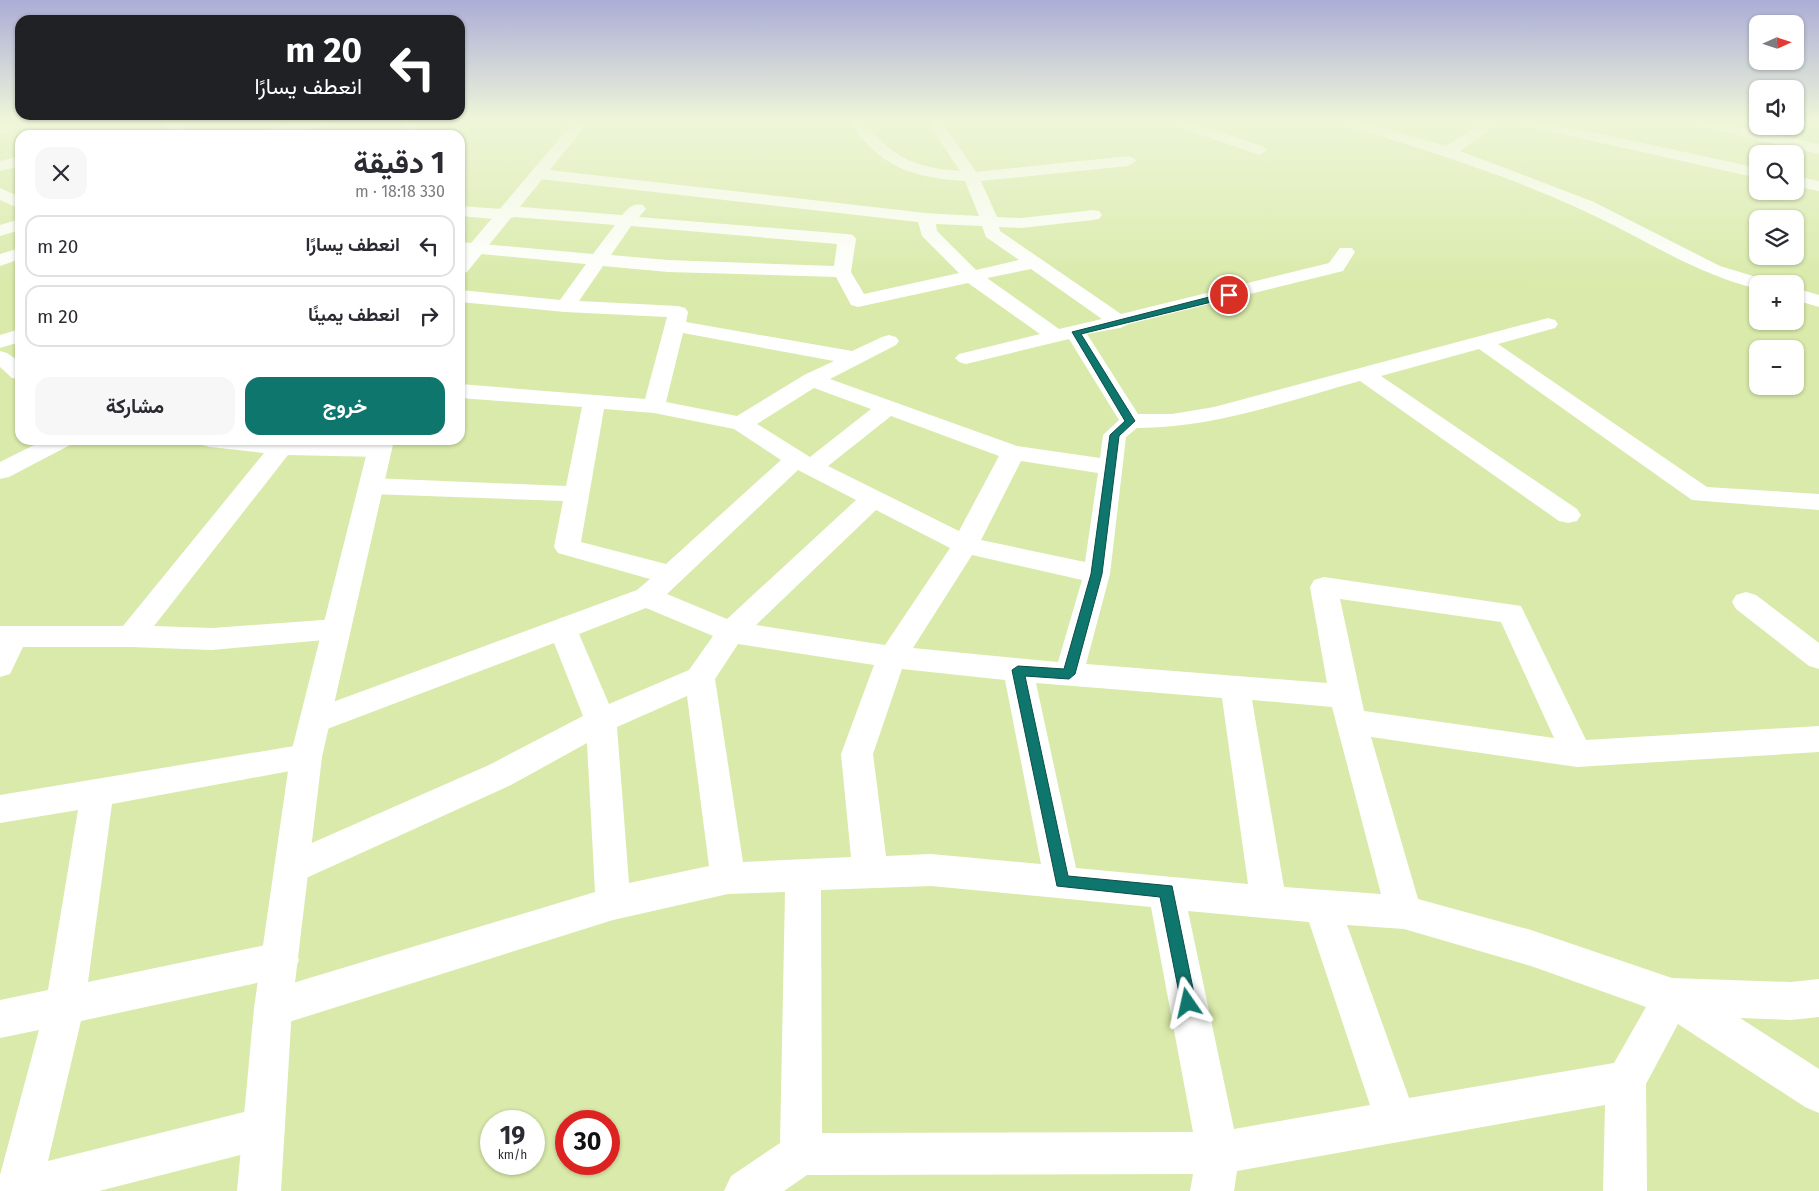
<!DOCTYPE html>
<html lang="ar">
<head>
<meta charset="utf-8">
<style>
  body { margin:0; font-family:"Fira Sans",Vazirmatn,sans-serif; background:#f7f7f7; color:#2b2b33; direction:rtl; height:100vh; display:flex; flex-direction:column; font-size:19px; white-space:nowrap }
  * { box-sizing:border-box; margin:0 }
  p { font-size:16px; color:#7c7c81 }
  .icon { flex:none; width:28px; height:28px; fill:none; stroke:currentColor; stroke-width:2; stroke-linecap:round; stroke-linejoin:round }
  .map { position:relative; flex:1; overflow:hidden; direction:ltr }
  .details { position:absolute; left:15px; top:130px; width:450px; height:315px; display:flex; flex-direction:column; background:#fff; border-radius:15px; box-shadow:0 1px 4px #0004; direction:rtl }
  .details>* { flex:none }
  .banner { position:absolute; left:15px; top:15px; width:450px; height:105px; border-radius:15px; box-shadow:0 1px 4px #0004; direction:rtl; background:#202124; color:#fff; overflow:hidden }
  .needle { width:32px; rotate:87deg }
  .controls { position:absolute; left:1749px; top:15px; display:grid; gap:10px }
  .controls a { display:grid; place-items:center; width:55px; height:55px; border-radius:10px; background:#fff; box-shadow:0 1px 4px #0004; font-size:25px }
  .speed { position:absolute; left:480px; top:1110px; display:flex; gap:10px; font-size:25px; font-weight:700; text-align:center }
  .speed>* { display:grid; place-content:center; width:65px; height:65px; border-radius:50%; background:#fff; box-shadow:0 1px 4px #0004; line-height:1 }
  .speed small { font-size:12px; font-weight:400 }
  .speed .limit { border:8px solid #d22; background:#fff; color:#111 }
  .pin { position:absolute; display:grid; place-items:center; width:42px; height:42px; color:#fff; margin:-21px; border:2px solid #fff; border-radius:50%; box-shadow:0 1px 5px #0007 }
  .me { position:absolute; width:55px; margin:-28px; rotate:349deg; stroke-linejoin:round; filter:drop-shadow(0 0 4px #0008) }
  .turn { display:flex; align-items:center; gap:18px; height:105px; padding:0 20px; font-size:22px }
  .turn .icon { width:65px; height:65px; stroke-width:2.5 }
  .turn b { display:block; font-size:35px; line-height:42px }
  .round { display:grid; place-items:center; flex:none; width:52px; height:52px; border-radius:15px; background:#f7f7f7 }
  .head { display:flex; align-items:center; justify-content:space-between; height:85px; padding:0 20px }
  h1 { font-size:30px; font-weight:700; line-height:38px }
  .cta { display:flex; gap:10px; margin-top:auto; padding:10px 20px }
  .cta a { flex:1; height:58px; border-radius:15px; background:#0f766e; color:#fff; font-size:20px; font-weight:700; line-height:58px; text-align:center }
  .cta a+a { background:#f7f7f7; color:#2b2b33 }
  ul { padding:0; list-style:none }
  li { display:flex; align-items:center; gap:15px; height:62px; margin:0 10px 8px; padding:0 10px; border:2px solid #e1e1e2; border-radius:15px }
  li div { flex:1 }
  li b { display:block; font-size:19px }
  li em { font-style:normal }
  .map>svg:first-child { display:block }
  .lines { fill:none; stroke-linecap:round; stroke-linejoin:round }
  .minor { fill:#fff; fill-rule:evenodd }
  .tertiary { fill:#fff; fill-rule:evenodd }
  .route { fill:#0f766e; stroke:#0a4d48 }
</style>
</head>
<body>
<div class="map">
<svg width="1819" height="1191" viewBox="0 0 1819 1191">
  <rect width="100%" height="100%" fill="#d9eaaa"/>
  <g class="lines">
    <g class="minor">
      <path d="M 26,119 L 51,119 L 49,122 L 0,134 L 0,126 Z"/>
      <path d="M 160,119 L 175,119 L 190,135 L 174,135 Z"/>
      <path d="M 317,119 L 347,119 L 340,123 L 282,135 L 264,135 L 263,133 L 265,130 Z"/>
      <path d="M 403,119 L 417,119 L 419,135 L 403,135 Z"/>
      <path d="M 847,119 L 862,119 C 890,156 914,168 960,171 L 926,119 L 940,119 L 976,172 L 1128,156 L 1134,158 L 1136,161 L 1128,166 L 981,181 L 997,217 L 1021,218 L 1093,210 L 1099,211 L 1102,215 L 1099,219 L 1093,220 L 1021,228 L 999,227 L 1000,231 L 1121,314 L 1329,263 L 1340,248 L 1352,248 L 1355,252 L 1343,271 L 1129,324 L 1120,328 L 1087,334 L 1138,414 L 1172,414 L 1214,407 L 1548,318 L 1555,320 L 1558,324 L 1555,328 L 1498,344 L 1707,487 L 1819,494 L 1819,510 L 1692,500 L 1479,349 L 1381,376 L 1577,509 L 1581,515 L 1577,521 L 1568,523 L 1559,521 L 1360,381 C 1287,401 1214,428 1137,428 L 1126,437 L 1110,574 L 1086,664 L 1327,683 L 1310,587 L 1314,580 L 1324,577 L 1521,606 L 1586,740 L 1819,726 L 1819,752 L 1577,767 L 1371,737 L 1418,899 L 1531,930 L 1672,978 L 1791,982 L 1819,979 L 1819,1017 L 1791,1020 L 1740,1018 L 1819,1069 L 1819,1113 L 1805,1107 L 1678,1024 L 1646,1084 L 1647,1191 L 1603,1191 L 1605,1105 L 1237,1171 L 1234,1191 L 1190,1191 L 1193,1174 L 807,1175 L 784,1191 L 724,1191 L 731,1176 L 780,1143 L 785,892 L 728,894 L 613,920 L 273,1027 L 259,1022 L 254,1008 L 259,994 L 273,989 L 595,892 L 587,743 L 511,785 L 304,879 L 292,884 L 280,879 L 275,868 L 280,857 L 489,765 L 583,716 L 554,643 L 314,734 L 303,731 L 299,722 L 303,713 L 637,590 L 650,579 L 558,553 L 554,547 L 563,501 L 371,494 L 362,491 L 359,486 L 362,481 L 371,478 L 566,486 L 582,407 L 460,398 L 460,384 L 645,399 L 667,317 L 565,312 L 460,302 L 460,290 L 560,300 L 586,264 L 460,252 L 460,242 L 593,254 L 615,225 L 514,217 L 506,220 L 460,216 L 460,206 L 502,209 L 509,206 L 622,215 C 629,208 632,203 643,205 L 646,209 L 639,217 L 847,234 L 853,235 L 856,239 L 851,272 L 864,294 L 959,273 L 922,236 L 918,222 L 540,179 L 532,174 L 540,169 L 926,213 L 979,216 L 965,181 C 909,177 880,167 847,119 ZM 936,224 L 982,226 L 986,237 L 1019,260 L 976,270 L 937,231 ZM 631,226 L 837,244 L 834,266 L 668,260 L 611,255 ZM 603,266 L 668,272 L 836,277 L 851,305 L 858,307 L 968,283 L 1040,334 L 959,354 L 955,358 L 959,362 L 966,364 L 1069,339 L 1119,420 L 1103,435 L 1100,458 L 1017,446 L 830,379 L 896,345 L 899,341 L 896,337 L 889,335 L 882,337 L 852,351 L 686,322 L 688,312 L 685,308 L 678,306 L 579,301 ZM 1031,269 L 1102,319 L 1059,329 L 987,278 ZM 683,333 L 834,361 L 804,375 L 737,416 L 666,402 ZM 814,388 L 871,409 L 810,457 L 757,424 ZM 604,409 L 654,413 L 734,429 L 781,460 L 666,564 L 581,542 ZM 891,416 L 999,456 L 959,531 L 828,466 ZM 1021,461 L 1098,473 L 1085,562 L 981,540 ZM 798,470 L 856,500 L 727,619 L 667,594 ZM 876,510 L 950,548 L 885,645 L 756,625 ZM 972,555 L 1082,580 L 1058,662 L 913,648 ZM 1340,599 L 1501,622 L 1554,738 L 1364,711 ZM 646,608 L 713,636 L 689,670 L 609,704 L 579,634 ZM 738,644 L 874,665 L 841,754 L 851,857 L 743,862 L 715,679 ZM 902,669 L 1005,680 L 1041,864 L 931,854 L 886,856 L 873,754 ZM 1036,683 L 1222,698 L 1248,884 L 1076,868 ZM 687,696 L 709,866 L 629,883 L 617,727 ZM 1252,700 L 1332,707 L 1381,894 L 1284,887 ZM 931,886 L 1151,907 L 1193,1132 L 822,1133 L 821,890 ZM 1188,911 L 1309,922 L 1370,1105 L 1234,1129 ZM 1347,925 L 1404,929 L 1531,966 L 1646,1007 L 1614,1063 L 1409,1098 Z"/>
      <path d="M 1162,119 L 1184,119 L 1264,147 L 1267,150 L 1259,155 L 1254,153 L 1164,122 Z"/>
      <path d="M 1331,119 L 1354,119 L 1446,146 L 1487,119 L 1504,119 L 1460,151 L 1594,202 L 1720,266 L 1766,280 L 1768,284 L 1758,284 L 1758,289 C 1692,273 1642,237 1582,210 C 1503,173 1416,147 1333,122 Z"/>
      <path d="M 1505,119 L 1533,119 L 1758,168 L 1758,178 L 1512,123 Z"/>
      <path d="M 1676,119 L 1703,119 L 1819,144 L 1819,154 L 1683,123 Z"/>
      <path d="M 20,156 L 20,166 L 0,171 L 0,161 Z"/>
      <path d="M 1795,176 L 1819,181 L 1819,191 L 1795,186 Z"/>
      <path d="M 0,188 L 20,197 L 20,209 L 0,200 Z"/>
      <path d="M 20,219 L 20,230 L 0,236 L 0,225 Z"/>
      <path d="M 20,248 L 20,259 L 0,266 L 0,254 Z"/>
      <path d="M 1795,288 L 1819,295 L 1819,307 L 1795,300 Z"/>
      <path d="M 20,329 L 20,342 L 0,348 L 0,335 Z"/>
      <path d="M 0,351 L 7,353 L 20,362 L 20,379 L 12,378 L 0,367 Z"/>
      <path d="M 44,440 L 74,440 L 70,445 L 9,477 L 0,479 L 0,462 Z"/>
      <path d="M 198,440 L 273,440 L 388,445 L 392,450 L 388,455 L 380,457 L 288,455 L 154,626 L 212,628 L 336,619 L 346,622 L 350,629 L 346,636 L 336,639 L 212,650 L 131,647 L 23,647 L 10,674 L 0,677 L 0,626 L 123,626 L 264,453 L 210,447 L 202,445 Z"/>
      <path d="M 1746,592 L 1756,595 L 1819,643 L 1819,669 L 1809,666 L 1736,609 L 1732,602 L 1736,595 Z"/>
      <path d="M 306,744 L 317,748 L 322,757 L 317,766 L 112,804 L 88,982 L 280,942 L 293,947 L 299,960 L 293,973 L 280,978 L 81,1021 L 48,1161 L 264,1107 L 279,1113 L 285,1128 L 279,1143 L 264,1149 L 99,1191 L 0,1191 L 0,1175 L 39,1030 L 0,1038 L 0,1000 L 48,990 L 78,810 L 0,823 L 0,795 Z"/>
    </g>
    <g class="tertiary">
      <path d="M 576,119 L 591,119 L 467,272 L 460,274 L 460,256 Z"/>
      <path d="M 370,440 L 394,440 L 322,757 L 292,1008 L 281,1191 L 237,1191 L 254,1008 L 290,757 Z"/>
    </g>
  </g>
  <linearGradient id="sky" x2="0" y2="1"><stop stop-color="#acadd6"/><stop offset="0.42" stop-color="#eef6d9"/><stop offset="1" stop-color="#eef6d9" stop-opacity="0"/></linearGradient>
  <rect width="1819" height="286" fill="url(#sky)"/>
  <path class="route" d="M 1229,292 L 1233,295 L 1232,297 L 1081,334 L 1135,421 L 1119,436 L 1102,574 L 1075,674 L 1069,679 L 1025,676 L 1068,876 L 1172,886 L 1196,1003 L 1194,1009 L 1188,1011 L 1183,1009 L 1181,1003 L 1160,897 L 1057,886 L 1012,670 L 1018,666 L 1064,669 L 1091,574 L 1110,435 L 1125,421 L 1072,332 Z"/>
</svg>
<div class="controls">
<a><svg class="needle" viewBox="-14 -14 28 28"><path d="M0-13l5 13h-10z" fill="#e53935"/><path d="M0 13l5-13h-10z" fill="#7c7c81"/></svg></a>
<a><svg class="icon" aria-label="sound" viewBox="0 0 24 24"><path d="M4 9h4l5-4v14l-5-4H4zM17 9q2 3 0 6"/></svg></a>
<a><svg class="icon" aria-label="search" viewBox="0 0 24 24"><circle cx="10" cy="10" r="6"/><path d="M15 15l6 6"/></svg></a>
<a><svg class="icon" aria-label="layers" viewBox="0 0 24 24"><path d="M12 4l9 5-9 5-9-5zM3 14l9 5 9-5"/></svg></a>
<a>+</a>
<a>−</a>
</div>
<div class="speed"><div>19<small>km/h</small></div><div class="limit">30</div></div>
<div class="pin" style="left:1229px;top:295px;background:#d93025"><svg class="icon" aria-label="arrive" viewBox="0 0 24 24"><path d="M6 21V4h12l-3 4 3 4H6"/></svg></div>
<svg class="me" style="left:1188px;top:1003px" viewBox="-20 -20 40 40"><path d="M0-17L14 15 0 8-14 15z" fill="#0f766e" stroke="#fff" stroke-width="4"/></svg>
<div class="banner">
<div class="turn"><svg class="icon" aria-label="left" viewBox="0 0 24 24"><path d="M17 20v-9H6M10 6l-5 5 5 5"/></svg><div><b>20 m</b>انعطف يسارًا</div></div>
</div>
<section class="details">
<div class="head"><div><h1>1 دقيقة</h1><p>330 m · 18:18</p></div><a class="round"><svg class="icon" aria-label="close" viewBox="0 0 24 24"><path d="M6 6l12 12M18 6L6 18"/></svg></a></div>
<ul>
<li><svg class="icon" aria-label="left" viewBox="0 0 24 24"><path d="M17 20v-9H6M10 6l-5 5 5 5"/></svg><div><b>انعطف يسارًا</b></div><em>20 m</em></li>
<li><svg class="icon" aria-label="right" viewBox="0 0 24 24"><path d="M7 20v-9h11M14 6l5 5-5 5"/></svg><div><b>انعطف يمينًا</b></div><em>20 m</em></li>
</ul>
<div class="cta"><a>خروج</a><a>مشاركة</a></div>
</section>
</div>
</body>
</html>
